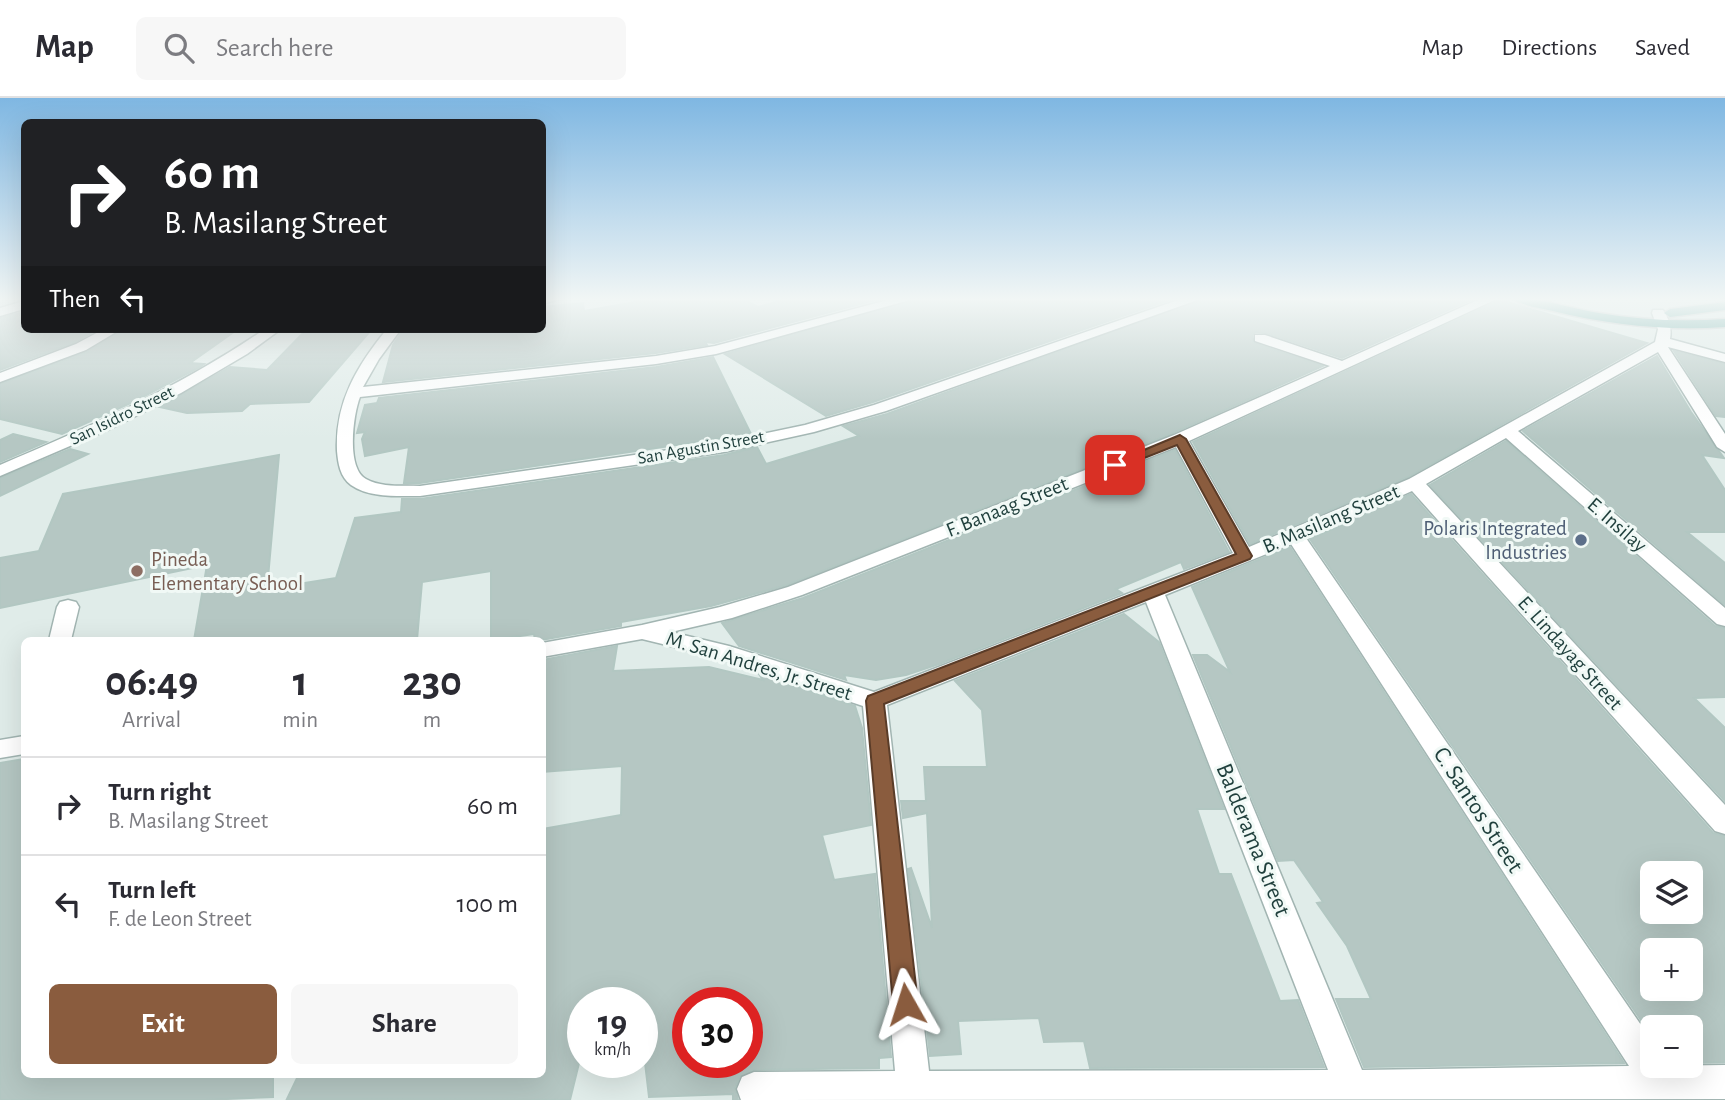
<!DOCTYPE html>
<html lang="en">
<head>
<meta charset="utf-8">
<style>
  body { margin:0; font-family:"Alegreya Sans",sans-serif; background:#f7f7f7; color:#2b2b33; height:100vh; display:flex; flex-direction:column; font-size:26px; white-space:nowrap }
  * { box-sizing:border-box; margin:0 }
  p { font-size:23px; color:#7c7c81 }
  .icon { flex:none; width:38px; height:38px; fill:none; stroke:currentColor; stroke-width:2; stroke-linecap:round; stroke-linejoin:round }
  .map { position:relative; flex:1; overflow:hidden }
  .panel { position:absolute; left:21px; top:539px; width:525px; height:441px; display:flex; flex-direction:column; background:#fff; border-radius:10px; box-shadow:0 7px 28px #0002 }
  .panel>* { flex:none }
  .top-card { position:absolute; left:21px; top:21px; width:525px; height:214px; border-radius:10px; box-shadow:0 7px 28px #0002; background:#202124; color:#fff; overflow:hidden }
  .controls { position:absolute; left:1640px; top:763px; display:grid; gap:14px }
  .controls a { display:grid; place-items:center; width:63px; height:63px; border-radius:10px; background:#fff; box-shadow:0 7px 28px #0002; font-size:35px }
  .speed { position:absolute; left:567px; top:889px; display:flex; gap:14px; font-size:35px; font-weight:700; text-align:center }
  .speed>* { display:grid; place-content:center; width:91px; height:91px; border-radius:50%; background:#fff; box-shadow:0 7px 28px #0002; line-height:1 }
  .speed small { font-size:18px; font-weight:400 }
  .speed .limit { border:10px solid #d22; background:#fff; color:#111 }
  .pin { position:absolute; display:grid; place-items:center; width:60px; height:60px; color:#fff; margin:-30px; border-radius:14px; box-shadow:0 4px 10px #0006 }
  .me { position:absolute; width:77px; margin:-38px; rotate:354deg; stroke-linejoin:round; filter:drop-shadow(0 0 5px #0008) }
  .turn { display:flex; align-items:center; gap:24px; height:147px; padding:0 28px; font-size:32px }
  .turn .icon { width:91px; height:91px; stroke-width:2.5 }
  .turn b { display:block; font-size:49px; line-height:60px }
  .then { display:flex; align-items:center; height:66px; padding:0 28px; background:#0003; gap:14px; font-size:26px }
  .eta { display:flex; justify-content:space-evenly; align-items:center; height:119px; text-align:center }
  .eta b { font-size:42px; font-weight:700; line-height:49px }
  .button { display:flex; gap:14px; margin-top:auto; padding:14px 28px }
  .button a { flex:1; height:80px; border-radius:10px; background:#8a5c3e; color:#fff; font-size:28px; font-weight:700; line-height:80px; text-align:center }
  .button a+a { background:#f7f7f7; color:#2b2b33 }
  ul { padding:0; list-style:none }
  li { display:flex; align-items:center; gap:21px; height:98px; padding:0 28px; border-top:2px solid #e1e1e2 }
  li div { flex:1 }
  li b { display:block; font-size:26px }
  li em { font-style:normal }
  header { display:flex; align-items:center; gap:42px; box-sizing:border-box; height:98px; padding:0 35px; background:#fff; border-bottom:2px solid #e1e1e2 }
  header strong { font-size:33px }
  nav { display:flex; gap:38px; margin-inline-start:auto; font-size:24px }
  .search { width:490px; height:63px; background:#f7f7f7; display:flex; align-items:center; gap:18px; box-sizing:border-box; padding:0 24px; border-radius:10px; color:#7c7c81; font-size:26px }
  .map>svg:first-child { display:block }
  .building { fill:#b5c7c3; stroke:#b2c7c2; stroke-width:2; fill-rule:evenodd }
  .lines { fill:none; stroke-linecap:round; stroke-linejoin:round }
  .minor-casing { stroke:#a2b5b2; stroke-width:3 }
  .major-casing { stroke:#c0c9c8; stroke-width:3 }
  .minor { fill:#fff; fill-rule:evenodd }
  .major { fill:#60a7a1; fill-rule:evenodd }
  .route { fill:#8a5c3e; stroke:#5a3c28; stroke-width:2 }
  .service-dot { fill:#5c6f8a; stroke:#f1f9f6; stroke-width:2.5 }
  .education-dot { fill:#8d6e63; stroke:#f1f9f6; stroke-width:2.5 }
  .labels { text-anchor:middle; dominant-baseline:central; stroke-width:6; stroke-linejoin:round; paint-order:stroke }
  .far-street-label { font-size:18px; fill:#1f3f3c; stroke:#f1f9f6 }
  .street-label { font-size:21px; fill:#1f3f3c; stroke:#f1f9f6 }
  .service-label { font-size:21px; fill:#4e5e75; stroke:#f1f9f6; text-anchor:end }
  .education-label { font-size:21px; fill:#785e54; stroke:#f1f9f6; text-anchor:start }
  .near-street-label { font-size:24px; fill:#1f3f3c; stroke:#f1f9f6 }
</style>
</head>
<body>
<header>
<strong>Map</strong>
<div class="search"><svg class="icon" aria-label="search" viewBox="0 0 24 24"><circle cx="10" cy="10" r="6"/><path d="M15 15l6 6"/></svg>Search here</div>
<nav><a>Map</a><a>Directions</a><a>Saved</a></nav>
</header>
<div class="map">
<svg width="1725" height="1002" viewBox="0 0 1725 1002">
  <rect width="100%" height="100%" fill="#e0ece9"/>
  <g class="building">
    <path d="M 658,200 L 741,200 L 758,209 L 791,200 L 883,200 L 714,245 L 705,244 L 707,247 L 656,255 L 383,284 L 393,247 L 404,231 L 542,231 L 542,209 L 583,205 L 584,213 Z"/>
    <path d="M 919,200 L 1175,200 L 873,304 L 826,318 L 725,256 Z"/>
    <path d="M 1205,200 L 1475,200 L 1342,260 L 1266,235 L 1255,234 L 1252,237 L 1254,245 L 1323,268 L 1173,335 L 787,487 L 711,508 L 621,524 L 621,528 L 541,542 L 535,542 L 534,536 L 491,542 L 491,473 L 422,484 L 417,542 L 194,542 L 207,467 L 0,510 L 0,460 L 39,453 L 63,396 L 279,357 L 267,491 L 336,480 L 355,420 L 401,414 L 402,401 L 420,401 L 724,357 L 757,349 L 766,366 L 859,338 L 843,328 L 887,316 Z"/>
    <path d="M 1500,202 L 1647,245 L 1408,379 L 1250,446 L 1193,344 Z"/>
    <path d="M 24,214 L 24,231 L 98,231 L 75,244 L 0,272 L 0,220 Z"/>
    <path d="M 123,231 L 238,231 L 190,265 L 204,266 L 200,269 L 135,303 L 62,336 L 0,321 L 0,286 L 87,254 Z"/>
    <path d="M 307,231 L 372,231 L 309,304 L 250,306 L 242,313 L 187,315 L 160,309 L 230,269 L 267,272 Z"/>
    <path d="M 1674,253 L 1725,266 L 1725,319 L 1716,318 Z"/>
    <path d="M 1657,258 L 1691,314 L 1724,360 L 1702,357 L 1725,392 L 1725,434 L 1687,434 L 1725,465 L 1725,507 L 1523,333 Z"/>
    <path d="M 713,259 L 751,336 L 420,385 L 404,385 L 409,349 L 365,358 L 362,341 L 365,334 L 357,335 L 365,307 L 377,305 L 379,300 L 656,269 Z"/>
    <path d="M 13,336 L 46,344 L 0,364 L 0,342 Z"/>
    <path d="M 1506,343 L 1715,528 L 1725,530 L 1725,599 L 1694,600 L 1725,630 L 1725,703 L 1430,387 Z"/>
    <path d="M 70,351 L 88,356 L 0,398 L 0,380 Z"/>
    <path d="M 1175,352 L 1229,454 L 1184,471 L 1181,464 L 1116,491 L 1122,495 L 939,566 L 906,577 L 876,582 L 844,577 L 846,582 L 739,548 L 722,525 L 803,500 Z"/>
    <path d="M 1411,396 L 1713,735 L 1725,738 L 1725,964 L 1690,965 L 1690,929 L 1652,929 L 1652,938 L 1310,441 ZM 1652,775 L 1690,775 L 1690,814 L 1652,814 ZM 1652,852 L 1690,852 L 1690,891 L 1652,891 Z"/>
    <path d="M 1290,449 L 1624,965 L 1364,969 L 1336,901 L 1371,901 L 1347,848 L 1317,805 L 1323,804 L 1294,762 L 1278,763 L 1193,557 L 1207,557 L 1230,574 L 1192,489 Z"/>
    <path d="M 1124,516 L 1159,544 L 1224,711 L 1197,711 L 1219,776 L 1231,776 L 1280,903 L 1298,902 L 1324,969 L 1090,970 L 1084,943 L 1044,944 L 1039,920 L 958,923 L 961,956 L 930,958 L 908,771 L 911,770 L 932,830 L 927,715 L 903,720 L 901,703 L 926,703 L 924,669 L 987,669 L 982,612 L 955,583 Z"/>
    <path d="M 617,548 L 613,573 L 709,569 L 763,582 L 759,576 L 855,608 L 862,630 L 871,727 L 822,737 L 834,782 L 875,776 L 891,959 L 879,960 L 879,970 L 753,972 L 740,978 L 735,990 L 738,1002 L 733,1002 L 733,996 L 649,999 L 642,939 L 642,905 L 583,905 L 583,949 L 570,1002 L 287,1001 L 299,976 L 542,976 L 542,731 L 621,717 L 622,668 L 542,674 L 542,562 ZM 688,905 L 747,905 L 747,964 L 688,964 Z"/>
    <path d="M 24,661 L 24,976 L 273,976 L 273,999 L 204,1002 L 0,1002 L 0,665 Z"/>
  </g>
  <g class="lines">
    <defs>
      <g id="minor">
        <path d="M 542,200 L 563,200 L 542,206 Z"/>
        <path d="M 895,200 L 917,200 L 716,256 L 656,266 L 360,299 C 353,317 346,370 366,381 C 382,390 403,387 420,388 L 724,344 L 805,327 L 874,307 L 1184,200 L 1203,200 L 886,313 L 814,334 L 724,354 L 420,398 C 399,398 369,400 351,387 C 340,379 338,365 337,353 C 335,304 357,268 387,231 L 401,231 L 379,261 L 363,289 L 656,258 L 715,248 Z"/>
        <path d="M 1482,200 L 1499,200 L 1189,343 L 1249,449 L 1409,381 L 1655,244 L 1658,231 L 1652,215 L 1653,212 L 1663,212 C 1669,221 1672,230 1670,241 L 1725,256 L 1725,264 L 1668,249 L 1725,336 L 1725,354 L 1717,349 L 1658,254 L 1518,333 L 1725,510 L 1725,528 L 1717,526 L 1506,340 L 1426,386 L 1725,707 L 1725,736 L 1715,733 L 1412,393 L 1306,440 L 1652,943 L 1652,968 L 1725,967 L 1725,1001 L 741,1002 L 737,991 L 742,979 L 754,974 L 895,973 L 863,608 L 716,559 L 642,541 L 542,559 L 542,545 L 642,527 L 720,509 L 788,489 L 1174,337 L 1330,268 L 1255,243 L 1255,237 L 1265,237 L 1342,263 ZM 1176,349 L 1233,455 L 874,594 L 729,548 L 671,534 L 732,520 L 802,497 ZM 1291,446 L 1629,968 L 1362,972 L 1165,497 ZM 1146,504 L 1328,972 L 929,973 L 887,607 Z"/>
        <path d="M 24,203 L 24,211 L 0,218 L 0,210 Z"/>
        <path d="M 104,231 L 121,231 L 86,252 L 0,284 L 0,275 L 76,246 Z"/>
        <path d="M 265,231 L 281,231 L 247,256 L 181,295 L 112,330 L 0,378 L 0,367 C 92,328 182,288 265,231 Z"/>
        <path d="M 68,502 L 76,504 L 79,509 L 71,542 L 49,542 L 57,509 L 60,504 Z"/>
        <path d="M 24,638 L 24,656 L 0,660 L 0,642 Z"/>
      </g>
      <g id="major">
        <path d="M 1512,200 C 1542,200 1569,210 1599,215 C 1641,222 1682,224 1725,221 L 1725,229 C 1666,233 1610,227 1553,213 C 1540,210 1522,208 1512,200 Z"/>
        <path d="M 1725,204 L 1725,212 L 1670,219 L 1664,215 L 1670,211 Z"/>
      </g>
    </defs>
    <use href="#minor" class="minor-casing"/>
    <use href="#major" class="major-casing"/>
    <use href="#minor" class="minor"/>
    <use href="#major" class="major"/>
  </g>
  <linearGradient id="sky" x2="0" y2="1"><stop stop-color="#7fb7e2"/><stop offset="0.59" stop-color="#f1f6f5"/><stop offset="1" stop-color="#f1f6f5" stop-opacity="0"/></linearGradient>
  <rect width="1725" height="341" fill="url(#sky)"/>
  <path class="route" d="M 1180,337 L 1186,341 L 1252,458 L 1250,461 L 884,606 L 918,906 L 914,914 L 906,918 L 897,914 L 893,906 L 866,603 L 868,598 L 1236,456 L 1177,347 L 1119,370 L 1115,371 L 1108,367 Z"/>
  <circle class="service-dot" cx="1581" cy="442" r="7"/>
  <circle class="education-dot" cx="137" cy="473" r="7"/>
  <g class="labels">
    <g class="far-street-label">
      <text transform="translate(122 318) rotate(-26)">San Isidro Street</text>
      <text transform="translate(701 350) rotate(-10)">San Agustin Street</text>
    </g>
    <g class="street-label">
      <text transform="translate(1007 409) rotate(-22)">F. Banaag Street</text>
      <text transform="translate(1331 421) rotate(-23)">B. Masilang Street</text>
      <text transform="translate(1617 427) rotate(41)">E. Insilay</text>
      <text transform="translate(1570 555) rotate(48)">E. Lindayag Street</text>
      <text transform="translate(759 568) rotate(17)">M. San Andres, Jr. Street</text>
    </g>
    <g class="service-label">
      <text x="1567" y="430">Polaris Integrated<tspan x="1567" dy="24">Industries</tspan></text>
    </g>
    <g class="education-label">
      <text x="151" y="461">Pineda<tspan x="151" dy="24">Elementary School</tspan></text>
    </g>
    <g class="near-street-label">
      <text transform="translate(1478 712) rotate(57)">C. Santos Street</text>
      <text transform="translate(1253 742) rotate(68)">Balderama Street</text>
    </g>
  </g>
</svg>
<div class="controls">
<a><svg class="icon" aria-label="layers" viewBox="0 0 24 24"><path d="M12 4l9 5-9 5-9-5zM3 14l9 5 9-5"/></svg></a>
<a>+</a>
<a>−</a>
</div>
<div class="speed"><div>19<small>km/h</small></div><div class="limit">30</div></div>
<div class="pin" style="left:1115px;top:367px;background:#d93025"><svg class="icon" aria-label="arrive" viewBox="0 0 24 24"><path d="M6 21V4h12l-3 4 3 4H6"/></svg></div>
<svg class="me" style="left:906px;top:906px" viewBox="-20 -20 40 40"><path d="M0-17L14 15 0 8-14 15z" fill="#8a5c3e" stroke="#fff" stroke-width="4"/></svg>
<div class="top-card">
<div class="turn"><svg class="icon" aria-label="right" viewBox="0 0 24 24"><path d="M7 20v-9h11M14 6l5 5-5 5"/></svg><div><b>60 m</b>B. Masilang Street</div></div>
<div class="then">Then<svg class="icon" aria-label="left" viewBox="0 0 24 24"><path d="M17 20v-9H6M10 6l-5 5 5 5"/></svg></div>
</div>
<section class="panel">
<div class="eta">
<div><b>06:49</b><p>Arrival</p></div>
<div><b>1</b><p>min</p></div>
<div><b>230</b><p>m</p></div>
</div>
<ul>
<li><svg class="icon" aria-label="right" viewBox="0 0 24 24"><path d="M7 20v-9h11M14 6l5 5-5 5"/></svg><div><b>Turn right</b><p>B. Masilang Street</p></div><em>60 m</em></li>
<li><svg class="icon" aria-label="left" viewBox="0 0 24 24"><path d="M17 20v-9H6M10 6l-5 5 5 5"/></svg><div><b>Turn left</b><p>F. de Leon Street</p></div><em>100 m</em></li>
</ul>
<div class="button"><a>Exit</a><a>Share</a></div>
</section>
</div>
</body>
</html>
